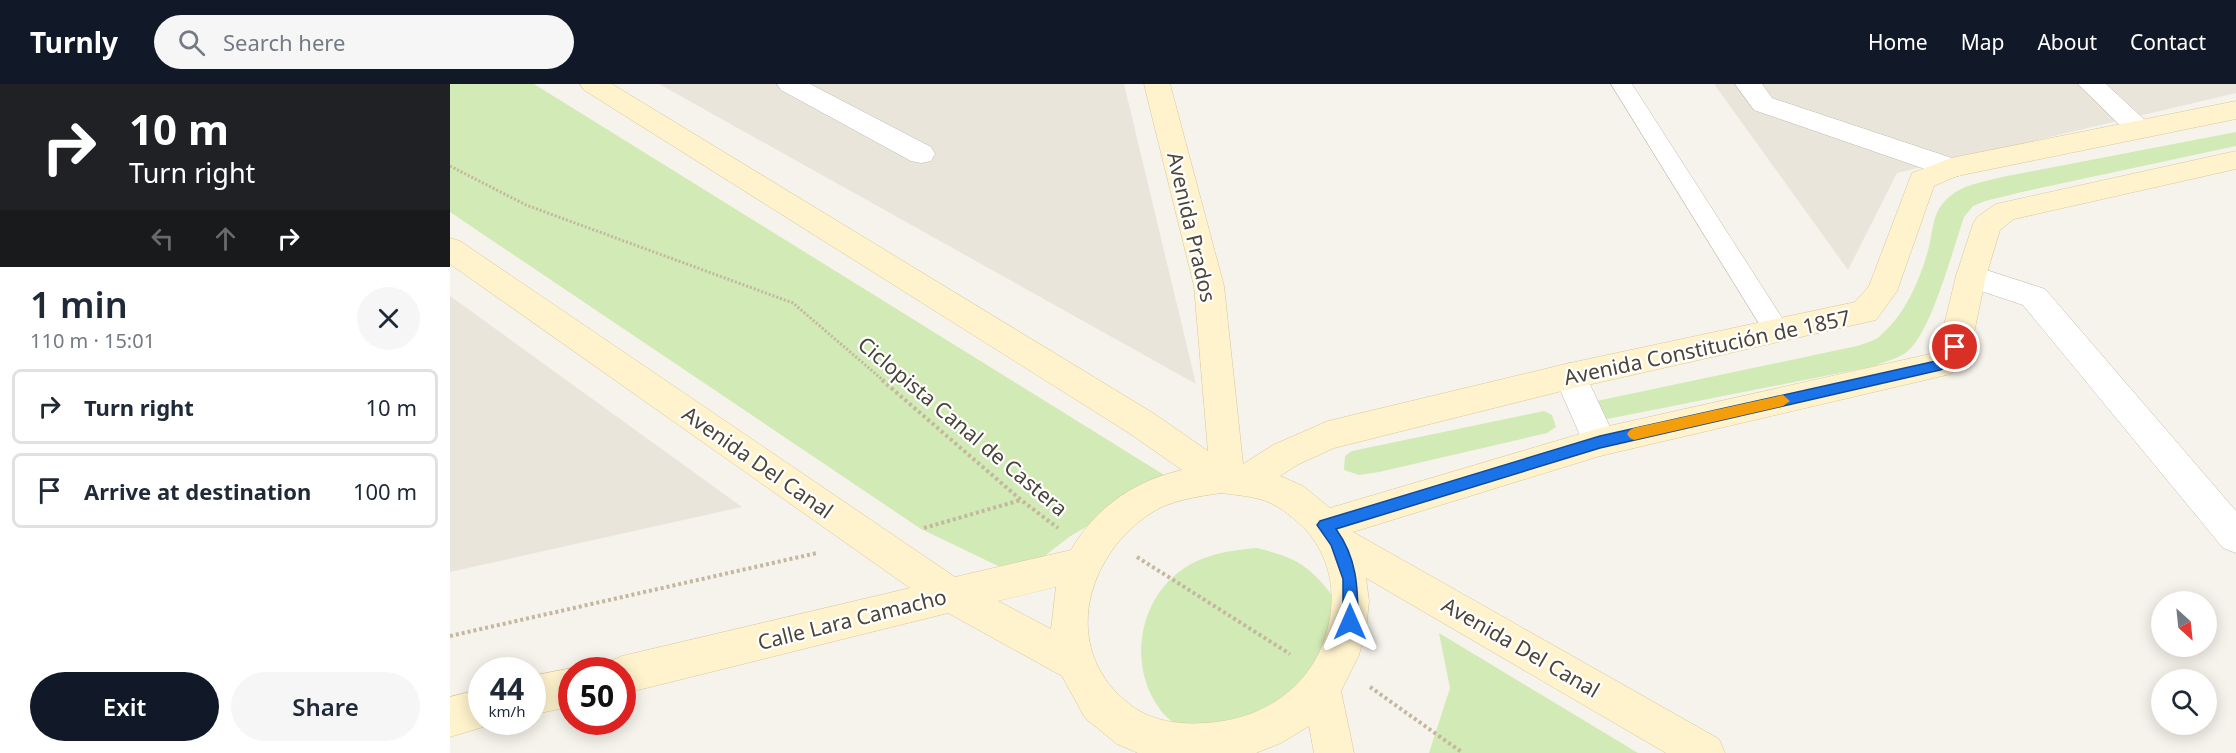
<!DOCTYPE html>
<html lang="en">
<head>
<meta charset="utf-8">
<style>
  body { margin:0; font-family:"Noto Sans",sans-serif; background:#f6f6f7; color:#1f2937; height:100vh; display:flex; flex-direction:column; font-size:22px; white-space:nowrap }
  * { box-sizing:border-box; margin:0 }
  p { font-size:20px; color:#747a83 }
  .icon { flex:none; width:33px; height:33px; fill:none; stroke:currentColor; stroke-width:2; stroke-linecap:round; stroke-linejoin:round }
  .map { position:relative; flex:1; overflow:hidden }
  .side { display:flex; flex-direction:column; background:#fff; width:450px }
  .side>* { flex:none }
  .guide { background:#202124; color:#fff; overflow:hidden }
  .needle { width:39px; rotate:153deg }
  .buttons { position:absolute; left:1701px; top:507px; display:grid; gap:12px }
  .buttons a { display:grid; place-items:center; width:66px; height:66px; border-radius:50%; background:#fff; box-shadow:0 3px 15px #0003; font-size:30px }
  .speed { position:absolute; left:18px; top:573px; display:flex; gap:12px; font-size:30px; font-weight:700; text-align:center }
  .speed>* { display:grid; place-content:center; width:78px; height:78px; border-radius:50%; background:#fff; box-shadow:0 3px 15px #0003; line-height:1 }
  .speed small { font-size:15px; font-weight:400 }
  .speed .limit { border:9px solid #d22; background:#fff; color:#111 }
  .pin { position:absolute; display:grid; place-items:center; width:51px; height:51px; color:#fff; margin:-26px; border:3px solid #fff; border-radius:50%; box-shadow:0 2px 6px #0007 }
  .me { position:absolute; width:66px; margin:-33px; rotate:0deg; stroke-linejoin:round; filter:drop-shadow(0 0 4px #0008) }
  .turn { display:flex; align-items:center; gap:21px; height:126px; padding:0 30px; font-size:27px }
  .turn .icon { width:78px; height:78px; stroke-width:2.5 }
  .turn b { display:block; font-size:42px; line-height:51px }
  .lanes { display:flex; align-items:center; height:57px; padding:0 30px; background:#0003; justify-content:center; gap:30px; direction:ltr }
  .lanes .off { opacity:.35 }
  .round { display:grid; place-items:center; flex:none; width:63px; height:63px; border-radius:32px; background:#f6f6f7 }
  .overview { display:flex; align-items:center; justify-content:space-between; height:102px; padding:0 30px }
  h1 { font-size:36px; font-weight:600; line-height:45px }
  .primary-button { display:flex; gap:12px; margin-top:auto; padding:12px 30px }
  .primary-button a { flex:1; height:69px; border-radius:36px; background:#111827; color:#fff; font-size:24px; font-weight:600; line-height:69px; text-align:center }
  .primary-button a+a { background:#f6f6f7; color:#1f2937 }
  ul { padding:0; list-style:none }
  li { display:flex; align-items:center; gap:18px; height:75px; margin:0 12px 9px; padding:0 18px; border:3px solid #e0e1e3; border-radius:9px }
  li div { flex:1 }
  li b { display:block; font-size:22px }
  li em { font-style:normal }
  header { display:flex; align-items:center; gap:36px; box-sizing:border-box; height:84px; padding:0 30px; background:#111827; color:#fff }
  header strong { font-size:28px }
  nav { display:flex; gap:33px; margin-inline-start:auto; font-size:21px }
  .search { width:420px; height:54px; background:#f6f6f7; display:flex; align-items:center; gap:15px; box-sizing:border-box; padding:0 21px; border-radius:33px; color:#747a83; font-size:22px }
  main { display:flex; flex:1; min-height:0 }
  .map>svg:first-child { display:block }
  .residential { fill:#eae5da }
  .green { fill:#d2eab5 }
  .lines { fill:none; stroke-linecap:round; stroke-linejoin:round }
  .service-casing { stroke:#c2bbae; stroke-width:1 }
  .minor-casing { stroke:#c2bbae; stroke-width:1 }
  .tertiary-casing { stroke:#c2bbae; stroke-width:1 }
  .secondary-casing { stroke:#d6c79b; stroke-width:1 }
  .path-far1 { stroke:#c4b79f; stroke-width:3; stroke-dasharray:2 2; stroke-linecap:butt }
  .path { stroke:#c4b79f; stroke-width:4; stroke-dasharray:3 3; stroke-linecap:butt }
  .service { fill:#fff; fill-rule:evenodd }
  .minor { fill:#fff; fill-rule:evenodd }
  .tertiary { fill:#fff; fill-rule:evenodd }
  .secondary { fill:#fff3cd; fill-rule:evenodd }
  .route { fill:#1a73e8; stroke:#114b97; stroke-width:1.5 }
  .slow { fill:#f59e0b }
  .labels { text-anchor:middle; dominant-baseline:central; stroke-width:4.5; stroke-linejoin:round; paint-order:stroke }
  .street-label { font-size:21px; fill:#4b4439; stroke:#fff }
</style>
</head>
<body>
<header>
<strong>Turnly</strong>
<div class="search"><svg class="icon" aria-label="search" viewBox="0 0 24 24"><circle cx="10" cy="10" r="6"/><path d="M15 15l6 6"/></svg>Search here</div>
<nav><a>Home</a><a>Map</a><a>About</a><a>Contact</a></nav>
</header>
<main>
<section class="side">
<div class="guide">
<div class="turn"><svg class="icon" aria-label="right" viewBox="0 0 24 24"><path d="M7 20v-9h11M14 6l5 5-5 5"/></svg><div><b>10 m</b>Turn right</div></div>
<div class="lanes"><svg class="icon off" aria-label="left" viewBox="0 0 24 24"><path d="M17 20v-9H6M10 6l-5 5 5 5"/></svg><svg class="icon off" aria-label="ahead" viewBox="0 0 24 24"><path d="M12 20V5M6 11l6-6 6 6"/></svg><svg class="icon" aria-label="right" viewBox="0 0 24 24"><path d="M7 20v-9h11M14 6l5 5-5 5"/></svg></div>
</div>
<div class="overview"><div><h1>1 min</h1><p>110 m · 15:01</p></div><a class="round"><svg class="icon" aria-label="close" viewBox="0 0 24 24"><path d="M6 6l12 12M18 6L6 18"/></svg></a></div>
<ul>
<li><svg class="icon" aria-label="right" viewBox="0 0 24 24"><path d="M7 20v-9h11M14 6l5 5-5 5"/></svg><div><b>Turn right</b></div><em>10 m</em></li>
<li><svg class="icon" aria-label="arrive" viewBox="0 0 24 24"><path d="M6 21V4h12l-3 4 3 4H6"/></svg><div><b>Arrive at destination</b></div><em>100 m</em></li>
</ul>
<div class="primary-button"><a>Exit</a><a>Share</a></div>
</section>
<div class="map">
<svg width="1786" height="669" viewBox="0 0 1786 669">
  <rect width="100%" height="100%" fill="#f6f3ec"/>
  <g class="residential">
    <path d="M 209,0 L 674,0 L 746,300 Z"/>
    <path d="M 1264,0 L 1786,0 L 1786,9 L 1447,89 L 1398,186 Z"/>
    <path d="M 0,212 L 292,423 L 0,488 Z"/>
  </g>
  <g class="green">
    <path d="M 0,0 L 84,0 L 740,407 L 677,419 L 619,453 L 569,492 L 471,445 L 0,128 Z"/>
    <path d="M 1786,48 L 1786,62 L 1572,108 L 1535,117 L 1523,122 L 1514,133 C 1503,165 1482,245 1459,266 C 1451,274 1436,277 1425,282 L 1147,337 L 1142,318 L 1407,262 C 1415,259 1426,257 1432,250 C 1454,231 1469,198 1477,170 C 1485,146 1479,127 1504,109 C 1517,100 1537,97 1552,93 Z"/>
    <path d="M 1094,327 L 1102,331 L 1106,343 L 1097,349 L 929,388 L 909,391 L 894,386 L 895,372 L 902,367 Z"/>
    <path d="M 807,464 C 848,474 860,482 885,515 L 868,624 L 737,648 C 728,641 715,634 709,624 C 675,577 691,504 745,478 C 766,468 785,466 807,464 Z"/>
    <path d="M 989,549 L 1188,669 L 979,669 L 1000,604 Z"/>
  </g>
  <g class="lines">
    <defs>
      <path id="service" d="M 1161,0 L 1182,0 L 1336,240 L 1340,247 L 1336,254 L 1327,257 L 1318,254 Z"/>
      <g id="minor">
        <path d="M 327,0 L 360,0 L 481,63 L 485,70 L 481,77 L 471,79 L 461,77 L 331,6 Z"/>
        <path d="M 1285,0 L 1312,0 L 1322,14 L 1511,77 L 1515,84 L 1511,91 L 1501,94 L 1304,26 Z"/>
        <path d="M 1628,0 L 1656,0 L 1698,39 L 1702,45 L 1698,51 L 1689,54 L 1680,51 Z"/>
        <path d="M 1521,181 L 1595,205 L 1786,427 L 1786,469 L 1773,464 L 1573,221 L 1510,200 L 1506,192 L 1510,184 Z"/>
      </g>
      <path id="tertiary" d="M 1120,279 L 1131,283 L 1136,292 L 1167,358 L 1162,368 L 1150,372 L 1138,368 L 1133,358 L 1104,292 L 1109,283 Z"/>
      <g id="secondary">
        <path d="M 130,0 L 162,0 L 703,329 L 758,367 L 744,202 L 694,0 L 720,0 L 774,202 L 793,380 L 823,361 L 878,337 L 1120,279 L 1405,218 L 1419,202 L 1462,89 L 1501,74 L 1786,17 L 1786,35 L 1507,92 L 1484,102 L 1447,207 L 1426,236 L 1120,305 L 884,364 L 847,381 L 830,392 L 853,402 L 880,424 L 1150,344 L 1480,270 L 1490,258 L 1506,192 L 1523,140 L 1527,133 L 1546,120 L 1786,67 L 1786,85 L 1564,135 L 1550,146 L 1536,192 L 1521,263 L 1501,290 L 1150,372 L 903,448 L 1269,655 L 1275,669 L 1216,669 L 916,494 L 919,517 L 916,545 L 909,571 L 891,607 L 904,669 L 864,669 L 859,642 L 831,659 L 806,669 L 688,669 L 667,660 L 635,634 L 612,592 L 498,529 L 172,610 L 172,586 L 155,586 L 158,578 L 172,572 L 460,504 L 0,180 L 0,154 L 10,157 L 505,493 L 621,466 C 646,423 684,397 732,386 L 679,349 L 134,6 ZM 771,409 C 786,411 801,412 816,417 C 831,423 845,435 856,446 C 876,469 884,496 881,526 C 874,593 821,636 755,639 C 730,641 702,637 682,622 C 611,570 632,477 698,431 C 719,416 746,413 771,409 ZM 606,503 L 601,545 L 548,517 Z"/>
        <path d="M 122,584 L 129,586 L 122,586 L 122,622 L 82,631 L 82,592 Z"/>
        <path d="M 32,605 L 32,638 L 46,639 L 0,653 L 0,613 Z"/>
      </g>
    </defs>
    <use href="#service" class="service-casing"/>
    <use href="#minor" class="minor-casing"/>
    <use href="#tertiary" class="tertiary-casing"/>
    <use href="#secondary" class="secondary-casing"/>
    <path class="path-far1" d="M 0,82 L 76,121 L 343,219 L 434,297"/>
    <g class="path">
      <path d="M 432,296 L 571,416 L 608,444"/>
      <path d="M 474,444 L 571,416"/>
      <path d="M 687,473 L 840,570"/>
      <path d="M 0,552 L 367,469"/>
      <path d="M 920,603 L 1013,669"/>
    </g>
    <use href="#service" class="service"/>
    <use href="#minor" class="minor"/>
    <use href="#tertiary" class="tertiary"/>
    <use href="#secondary" class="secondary"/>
  </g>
  <path class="route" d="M 1505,258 L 1510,260 L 1512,263 C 1507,271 1499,283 1490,286 L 1150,364 L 886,445 C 907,474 908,503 908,538 L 906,543 L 900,545 L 895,543 L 893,538 L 893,495 L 881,461 L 867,441 L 870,437 L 1150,352 L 1486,277 L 1501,260 Z"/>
  <path class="slow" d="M 1333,311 L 1340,317 L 1333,322 L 1184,356 L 1180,354 L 1177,350 L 1180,346 L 1184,344 Z"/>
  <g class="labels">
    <g class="street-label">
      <text transform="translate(742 143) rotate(77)">Avenida Prados</text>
      <text transform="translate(1257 263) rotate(-12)">Avenida Constitución de 1857</text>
      <text transform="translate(513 342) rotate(40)">Ciclopista Canal de Castera</text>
      <text transform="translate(308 378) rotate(35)">Avenida Del Canal</text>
      <text transform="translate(402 535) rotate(-14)">Calle Lara Camacho</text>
      <text transform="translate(1071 563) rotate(30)">Avenida Del Canal</text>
    </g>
  </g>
</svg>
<div class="buttons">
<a><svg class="needle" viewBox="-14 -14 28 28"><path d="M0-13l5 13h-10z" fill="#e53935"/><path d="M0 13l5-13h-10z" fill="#747a83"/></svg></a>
<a><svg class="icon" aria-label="search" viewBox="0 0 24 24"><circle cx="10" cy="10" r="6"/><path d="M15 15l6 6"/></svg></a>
</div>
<div class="speed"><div>44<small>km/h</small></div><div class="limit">50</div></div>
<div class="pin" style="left:1505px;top:263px;background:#d93025"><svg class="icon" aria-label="arrive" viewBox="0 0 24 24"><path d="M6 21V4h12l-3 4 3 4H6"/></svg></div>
<svg class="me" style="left:900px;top:538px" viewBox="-20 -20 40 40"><path d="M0-17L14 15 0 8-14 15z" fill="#1a73e8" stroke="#fff" stroke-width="4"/></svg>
</div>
</main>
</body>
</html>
